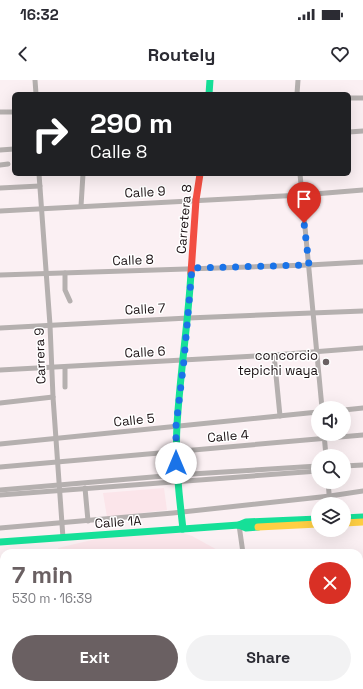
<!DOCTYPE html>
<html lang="en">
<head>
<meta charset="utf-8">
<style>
  body { margin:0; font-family:"Space Grotesk",sans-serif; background:#f2f2f3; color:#2b2b33; height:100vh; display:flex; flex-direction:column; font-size:15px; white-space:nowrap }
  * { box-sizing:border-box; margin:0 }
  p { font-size:13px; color:#7c7c81 }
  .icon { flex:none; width:22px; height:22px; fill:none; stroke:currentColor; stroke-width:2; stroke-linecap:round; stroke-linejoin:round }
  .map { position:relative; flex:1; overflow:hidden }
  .details { position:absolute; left:0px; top:469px; width:363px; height:140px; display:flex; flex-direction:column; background:#fff; border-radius:12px 12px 0 0; box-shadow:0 4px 16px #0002 }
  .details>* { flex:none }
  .guide { position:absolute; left:12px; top:12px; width:339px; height:84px; border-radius:6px; box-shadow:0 4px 16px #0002; background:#202124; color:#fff; overflow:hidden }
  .tools { position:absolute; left:311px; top:321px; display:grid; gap:8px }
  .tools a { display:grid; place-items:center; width:40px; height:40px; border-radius:50%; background:#fff; box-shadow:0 4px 16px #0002; font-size:20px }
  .pin { position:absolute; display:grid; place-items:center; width:34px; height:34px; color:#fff; margin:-41px -17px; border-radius:50% 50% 50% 0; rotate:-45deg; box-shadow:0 0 4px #0007 }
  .pin .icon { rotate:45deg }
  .me { position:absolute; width:44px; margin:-22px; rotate:0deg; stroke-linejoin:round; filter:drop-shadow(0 0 3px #0008) }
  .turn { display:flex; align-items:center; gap:14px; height:84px; padding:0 12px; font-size:18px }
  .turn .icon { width:52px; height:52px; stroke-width:2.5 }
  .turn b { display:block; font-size:28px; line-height:34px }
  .round { display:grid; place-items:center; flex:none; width:42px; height:42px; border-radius:21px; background:#f2f2f3 }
  .overview { display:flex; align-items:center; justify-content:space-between; height:68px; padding:0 12px }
  h1 { font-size:24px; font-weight:800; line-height:30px; color:#6a6062 }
  .cta { display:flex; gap:8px; margin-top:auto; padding:8px 12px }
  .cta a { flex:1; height:46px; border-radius:24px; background:#6a6062; color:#fff; font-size:16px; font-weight:800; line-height:46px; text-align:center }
  .cta a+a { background:#f2f2f3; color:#2b2b33 }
  .status { display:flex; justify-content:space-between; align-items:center; height:28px; padding:0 20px; background:#fff; direction:ltr }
  .status svg { height:11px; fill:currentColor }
  header { display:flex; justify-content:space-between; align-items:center; height:52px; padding:0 12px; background:#fff; font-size:18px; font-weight:800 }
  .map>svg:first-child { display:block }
  .built { fill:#fbe5ea }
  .water { fill:#bdaedf }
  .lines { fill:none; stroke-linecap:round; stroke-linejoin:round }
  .street { stroke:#b5b0af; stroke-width:5 }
  .fast { stroke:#16e098; stroke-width:7 }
  .slow { stroke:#ffcf43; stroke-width:7 }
  .jam { stroke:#f24e42; stroke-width:7 }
  .route { stroke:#1a73e8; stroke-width:7; stroke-dasharray:0 12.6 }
  .poi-dot { fill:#6a6062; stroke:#fff; stroke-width:1.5 }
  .labels { text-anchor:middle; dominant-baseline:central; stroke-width:3; stroke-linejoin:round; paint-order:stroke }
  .street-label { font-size:13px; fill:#1c1214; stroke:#fff }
  .poi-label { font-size:13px; fill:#1c1214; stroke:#fff; text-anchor:end }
</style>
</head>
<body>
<div class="status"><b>16:32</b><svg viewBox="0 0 49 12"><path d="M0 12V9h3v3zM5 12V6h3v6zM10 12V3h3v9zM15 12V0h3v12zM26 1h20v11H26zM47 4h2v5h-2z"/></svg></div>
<header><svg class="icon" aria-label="back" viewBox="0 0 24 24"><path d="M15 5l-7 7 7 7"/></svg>Routely<svg class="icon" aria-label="heart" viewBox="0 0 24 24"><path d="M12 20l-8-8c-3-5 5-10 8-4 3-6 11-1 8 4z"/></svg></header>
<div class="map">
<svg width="363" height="609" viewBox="0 0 363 609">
  <rect width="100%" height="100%" fill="#fbf0f3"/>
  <g class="built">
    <path d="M 164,408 L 167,430 L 107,437 L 103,413 Z"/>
    <path d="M 183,453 L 192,456 L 223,473 L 58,473 L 58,468 L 96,459 L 127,455 Z"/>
    <path d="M 4,561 L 4,605 L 265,605 L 264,609 L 0,609 L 0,563 Z"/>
  </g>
  <g class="water">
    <path d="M 359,532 L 363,532 L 363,609 L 264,609 L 265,605 L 359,605 Z"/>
    <path d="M 60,605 L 90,605 L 91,609 L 23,609 Z"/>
  </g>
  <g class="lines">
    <g class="street">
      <path d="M 35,0 L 36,14"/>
      <path d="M 297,14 L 298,0"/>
      <path d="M 349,18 L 363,18"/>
      <path d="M 0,32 L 14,32"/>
      <path d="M 349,52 L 363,51"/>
      <path d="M 0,70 L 14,69"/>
      <path d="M 0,85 L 8,84"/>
      <path d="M 39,94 L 50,245 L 53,317 L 63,458"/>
      <path d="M 300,94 L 322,328"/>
      <path d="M 0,108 L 40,106"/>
      <path d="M 81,126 L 83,94"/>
      <path d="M 0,131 L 302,115 L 363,110"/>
      <path d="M 65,193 L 65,210 L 70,221"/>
      <path d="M 0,195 L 309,185 L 363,182"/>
      <path d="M 0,248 L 188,238 L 363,231"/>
      <path d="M 274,275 L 280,336"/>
      <path d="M 65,287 L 65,307"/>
      <path d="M 0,290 L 274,275 L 363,268"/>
      <path d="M 0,323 L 53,317"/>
      <path d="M 344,330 L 363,328"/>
      <path d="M 324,354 L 326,376"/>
      <path d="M 0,364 L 318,332"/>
      <path d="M 344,386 L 363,385"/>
      <path d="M 0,387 L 363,355"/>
      <path d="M 328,402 L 330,424"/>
      <path d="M 85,408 L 88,441"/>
      <path d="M 0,410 L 176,395 L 318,386"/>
      <path d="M 0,415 L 318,391"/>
      <path d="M 239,445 L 243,473"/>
      <path d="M 0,448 L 173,433 L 330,416 L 363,411"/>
      <path d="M 359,497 L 363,497"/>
    </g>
    <g class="fast">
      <path d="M 209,14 L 210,0"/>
      <path d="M 344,438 L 363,437"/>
      <path d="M 239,445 L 246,442 L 318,439"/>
      <path d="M 183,449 C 179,415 175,380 177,345 C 180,294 188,244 191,193"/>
      <path d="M 0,462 L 239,445 L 246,448 L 258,447"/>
    </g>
    <g class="slow">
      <path d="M 344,443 L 363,442"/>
      <path d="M 258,447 L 318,444"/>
    </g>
    <path class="jam" d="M 191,193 L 196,120 L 200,94"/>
  </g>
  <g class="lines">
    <path class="route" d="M 176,383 L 176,346 L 184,280 L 192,188 L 309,185 L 304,143"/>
  </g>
  <circle class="poi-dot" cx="326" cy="282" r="4"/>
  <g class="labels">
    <g class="street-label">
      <text transform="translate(145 112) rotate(-3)">Calle 9</text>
      <text transform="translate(184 139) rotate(-85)">Carretera 8</text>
      <text transform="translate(133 180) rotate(-2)">Calle 8</text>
      <text transform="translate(145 229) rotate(-3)">Calle 7</text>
      <text transform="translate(145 272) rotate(-3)">Calle 6</text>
      <text transform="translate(40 276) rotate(-92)">Carrera 9</text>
      <text transform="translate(134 340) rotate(-6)">Calle 5</text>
      <text transform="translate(228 356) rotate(-5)">Calle 4</text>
      <text transform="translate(118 442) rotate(-4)">Calle 1A</text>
    </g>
    <g class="poi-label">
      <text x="318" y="275">concorcio<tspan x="318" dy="15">tepichi waya</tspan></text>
    </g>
  </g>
</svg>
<div class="tools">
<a><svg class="icon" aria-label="sound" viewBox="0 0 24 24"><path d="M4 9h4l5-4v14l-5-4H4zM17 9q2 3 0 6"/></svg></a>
<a><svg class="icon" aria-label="search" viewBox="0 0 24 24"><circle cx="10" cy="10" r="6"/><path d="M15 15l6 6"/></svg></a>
<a><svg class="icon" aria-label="layers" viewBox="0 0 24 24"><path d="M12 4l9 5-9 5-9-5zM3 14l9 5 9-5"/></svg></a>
</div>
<div class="pin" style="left:304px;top:143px;background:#d93025"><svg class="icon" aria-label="arrive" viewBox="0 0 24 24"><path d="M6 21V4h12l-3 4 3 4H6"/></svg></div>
<svg class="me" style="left:176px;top:383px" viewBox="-20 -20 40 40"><circle r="19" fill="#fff"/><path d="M0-13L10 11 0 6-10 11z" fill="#1a73e8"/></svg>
<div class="guide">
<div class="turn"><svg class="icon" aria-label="right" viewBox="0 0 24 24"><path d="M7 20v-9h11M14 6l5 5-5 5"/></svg><div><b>290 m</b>Calle 8</div></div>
</div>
<section class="details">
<div class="overview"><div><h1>7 min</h1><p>530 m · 16:39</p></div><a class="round" style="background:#d93025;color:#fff"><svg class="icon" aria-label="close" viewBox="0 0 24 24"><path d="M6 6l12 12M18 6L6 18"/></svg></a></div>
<div class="cta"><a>Exit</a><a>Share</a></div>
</section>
</div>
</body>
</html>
